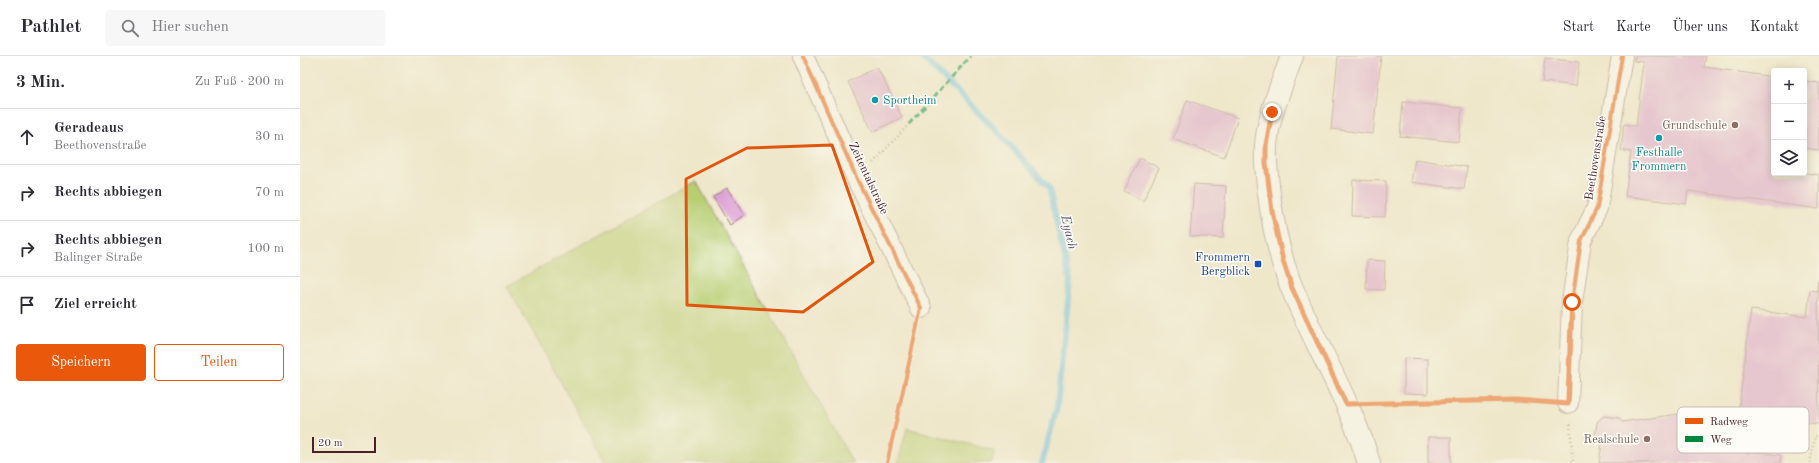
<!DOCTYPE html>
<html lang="de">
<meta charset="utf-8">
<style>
:root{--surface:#fff;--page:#f7f7f7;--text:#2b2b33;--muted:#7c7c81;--line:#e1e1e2;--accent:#ea580c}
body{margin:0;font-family:"Old Standard TT",serif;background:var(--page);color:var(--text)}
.controls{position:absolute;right:12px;top:12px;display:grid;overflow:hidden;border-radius:4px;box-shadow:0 2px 10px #0003}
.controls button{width:36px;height:36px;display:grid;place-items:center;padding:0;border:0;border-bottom:1px solid var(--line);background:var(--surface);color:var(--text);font:20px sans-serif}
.scale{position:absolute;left:12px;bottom:10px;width:64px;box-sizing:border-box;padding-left:4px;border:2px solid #4a1f2b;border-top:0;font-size:11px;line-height:14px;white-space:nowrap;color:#4a1f2b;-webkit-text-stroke:3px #fdfcf7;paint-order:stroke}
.stop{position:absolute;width:12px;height:12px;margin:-9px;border:3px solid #ea580c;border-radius:50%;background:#fff}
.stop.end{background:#ea580c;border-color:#fff;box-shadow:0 1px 4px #0008}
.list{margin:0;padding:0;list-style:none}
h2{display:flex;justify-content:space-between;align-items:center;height:52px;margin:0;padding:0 16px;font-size:17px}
h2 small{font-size:13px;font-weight:400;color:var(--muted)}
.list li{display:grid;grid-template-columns:26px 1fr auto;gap:12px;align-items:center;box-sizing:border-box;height:56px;padding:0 16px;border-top:1px solid var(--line)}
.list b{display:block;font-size:15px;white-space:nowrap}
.list p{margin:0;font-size:13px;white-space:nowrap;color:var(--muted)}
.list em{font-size:13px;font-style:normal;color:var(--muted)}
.actions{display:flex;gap:8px;padding:12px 16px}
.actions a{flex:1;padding:9px 0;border:1px solid var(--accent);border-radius:4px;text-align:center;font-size:14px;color:var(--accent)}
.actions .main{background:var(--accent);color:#fff}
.icon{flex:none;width:22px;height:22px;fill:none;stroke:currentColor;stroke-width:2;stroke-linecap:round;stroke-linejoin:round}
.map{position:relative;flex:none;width:1519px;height:407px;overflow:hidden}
header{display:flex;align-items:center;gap:24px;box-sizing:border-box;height:56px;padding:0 20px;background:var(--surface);border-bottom:1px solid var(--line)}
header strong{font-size:19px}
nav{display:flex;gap:22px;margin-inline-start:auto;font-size:14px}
.search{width:280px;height:36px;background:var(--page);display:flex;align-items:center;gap:10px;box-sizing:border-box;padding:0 14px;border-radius:4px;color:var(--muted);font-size:15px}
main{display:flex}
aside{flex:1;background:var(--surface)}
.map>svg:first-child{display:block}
.green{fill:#b8ce72;stroke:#81764e}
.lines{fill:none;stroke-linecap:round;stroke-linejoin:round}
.stream{stroke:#6ac0e7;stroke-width:6}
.building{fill:#dda0d4}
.minor-casing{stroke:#9c837b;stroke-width:22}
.secondary-casing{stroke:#9c837b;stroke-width:24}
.path{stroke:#9c837b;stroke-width:2.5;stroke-dasharray:1 3;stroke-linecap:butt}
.minor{stroke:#fff;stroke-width:20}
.secondary{stroke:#fff;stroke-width:22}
.quiet{stroke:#00873e;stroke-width:3;stroke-dasharray:6 3;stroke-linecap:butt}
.cycleway-casing{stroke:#fdfcf7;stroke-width:6}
.cycleway{stroke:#e8590c;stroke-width:4}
.route{stroke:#ea580c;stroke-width:5}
.marked{fill:none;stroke:#e0560e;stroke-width:3;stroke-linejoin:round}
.culture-dot{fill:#0f9aa8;stroke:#fdfcf7;stroke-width:1.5}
.education-dot{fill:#8d6e63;stroke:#fdfcf7;stroke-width:1.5}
.transit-dot{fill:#1a4fb4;stroke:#fdfcf7;stroke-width:1.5}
.labels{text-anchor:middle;stroke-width:3;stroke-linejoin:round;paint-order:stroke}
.culture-label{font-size:12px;fill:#0d838f;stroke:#fdfcf7;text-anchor:start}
.education-label{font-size:12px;fill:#785e54;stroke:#fdfcf7;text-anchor:end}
.street-label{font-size:12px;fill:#4a1f2b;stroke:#fdfcf7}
.transit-label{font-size:12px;fill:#164399;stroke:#fdfcf7;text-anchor:end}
.water-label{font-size:13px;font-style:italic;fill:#55576d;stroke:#fdfcf7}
.key{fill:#fdfcf7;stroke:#c7baba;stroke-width:1}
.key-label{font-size:11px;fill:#4a1f2b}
</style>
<header>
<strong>Pathlet</strong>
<div class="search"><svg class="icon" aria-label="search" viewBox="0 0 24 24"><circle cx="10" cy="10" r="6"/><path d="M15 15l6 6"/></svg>Hier suchen</div>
<nav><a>Start</a><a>Karte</a><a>Über uns</a><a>Kontakt</a></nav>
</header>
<main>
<aside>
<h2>3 Min.<small>Zu Fuß · 200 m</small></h2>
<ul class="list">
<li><svg class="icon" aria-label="ahead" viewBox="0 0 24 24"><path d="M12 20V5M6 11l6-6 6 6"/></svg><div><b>Geradeaus</b><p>Beethovenstraße</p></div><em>30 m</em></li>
<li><svg class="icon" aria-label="right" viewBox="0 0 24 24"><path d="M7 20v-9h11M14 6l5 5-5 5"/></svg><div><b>Rechts abbiegen</b></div><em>70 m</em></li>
<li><svg class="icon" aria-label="right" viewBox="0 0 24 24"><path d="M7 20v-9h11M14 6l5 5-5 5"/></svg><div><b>Rechts abbiegen</b><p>Balinger Straße</p></div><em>100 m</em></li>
<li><svg class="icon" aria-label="arrive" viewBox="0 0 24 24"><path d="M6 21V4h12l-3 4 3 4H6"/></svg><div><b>Ziel erreicht</b></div></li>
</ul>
<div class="actions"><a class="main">Speichern</a><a>Teilen</a></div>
</aside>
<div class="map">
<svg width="1519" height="407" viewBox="0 0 1519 407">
<rect width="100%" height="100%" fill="#fdfcf7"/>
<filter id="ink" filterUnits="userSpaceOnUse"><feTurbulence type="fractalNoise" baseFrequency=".025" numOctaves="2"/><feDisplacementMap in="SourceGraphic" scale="8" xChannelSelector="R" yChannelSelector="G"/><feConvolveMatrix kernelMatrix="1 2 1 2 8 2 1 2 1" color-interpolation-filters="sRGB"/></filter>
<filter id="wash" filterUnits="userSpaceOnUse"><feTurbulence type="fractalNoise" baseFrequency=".012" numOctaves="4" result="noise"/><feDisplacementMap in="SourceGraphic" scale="16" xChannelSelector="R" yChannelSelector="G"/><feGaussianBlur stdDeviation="0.9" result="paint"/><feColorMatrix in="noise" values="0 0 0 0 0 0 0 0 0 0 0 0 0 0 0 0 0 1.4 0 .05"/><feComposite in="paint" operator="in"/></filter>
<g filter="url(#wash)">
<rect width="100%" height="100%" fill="#efe7cb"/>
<path class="green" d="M396 125 553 407H306L207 230Z
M607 372 695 395 691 407H598Z"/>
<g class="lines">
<path class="stream" d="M621 0 694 72 749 132 770 225 757 351 742 407"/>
</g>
<g id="blocks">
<path class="building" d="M1038 0H1081L1073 78 1031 73Z
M1335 0H1406L1404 11 1474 21V117H1504L1519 119V153L1388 135 1386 148 1325 140 1331 96 1321 94 1324 68 1336 70 1344 6 1334 5Z
M1245 2 1279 6 1276 30 1242 26Z
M577 11 602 61 573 76 548 26Z
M1504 25 1519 27V94L1504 92Z
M887 44 938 62 924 101 873 83Z
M1103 46 1162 52 1159 86 1100 80Z
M840 102 859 112 843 145 824 135Z
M1115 103 1167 111 1164 133 1111 126Z
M1053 124 1086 125 1085 161 1052 160Z
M894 128 926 130 923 182 890 180Z
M427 132 444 159 430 169 413 141Z
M1067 204 1085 205 1084 234 1066 233Z
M1518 224 1519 368 1465 361 1464 373 1443 371 1445 359 1438 358 1451 254 1507 261 1510 234 1517 235Z
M1104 302 1128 303V338L1104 337Z
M1386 357 1400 363 1397 385 1441 391 1440 396 1449 397 1450 395 1481 399 1480 407H1299L1302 388 1295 381 1297 366 1304 360 1319 362 1322 366Z
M1128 381H1151V407H1128Z"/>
</g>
</g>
<g filter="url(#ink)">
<use href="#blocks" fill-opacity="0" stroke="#9c837b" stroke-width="1"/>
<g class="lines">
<g class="minor-casing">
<path id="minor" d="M503 0 557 123 621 252
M1268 347 1272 246 1281 185 1297 152 1322 0"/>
</g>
<g class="secondary-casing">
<path id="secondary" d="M992 0C982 29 968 59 966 90 965 106 967 122 969 138 973 169 980 203 992 232 1016 291 1051 346 1069 407"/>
</g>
<path class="path" d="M573 107 609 68
M1069 348 1216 344 1248 346
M1270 368 1273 407
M1510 407 1515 380 1519 381"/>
<use href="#minor" class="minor"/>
<use href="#secondary" class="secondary"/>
<path class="quiet" d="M609 68 671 0"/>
<g class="cycleway-casing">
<path id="cycleway" d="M503 0 557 123 621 252 587 407
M1268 347 1272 246 1281 185 1297 152 1322 0"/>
</g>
<use href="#cycleway" class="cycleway"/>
</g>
</g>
<g class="lines" filter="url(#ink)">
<path class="route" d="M972 56 966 89V107L972 155 983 205 992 232 1046 348 1216 344 1268 348 1272 246"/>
</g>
<path d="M0 0H1519V407H0ZM532 89 573 206 503 256 387 249 386 123 447 92Z" fill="#efe7cb" fill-opacity=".55" fill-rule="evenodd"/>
<path class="marked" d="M532 89 573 206 503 256 387 249 386 123 447 92Z"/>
<g class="culture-dot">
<circle cx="575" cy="44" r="4"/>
<circle cx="1359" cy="82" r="4"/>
</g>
<g class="education-dot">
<circle cx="1435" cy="69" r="4"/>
<circle cx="1347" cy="383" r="4"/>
</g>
<rect class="transit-dot" x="954" y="204" width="8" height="8" rx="2"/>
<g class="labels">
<g class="culture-label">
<text x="583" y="48">Sportheim</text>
<text x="1359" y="100" text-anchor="middle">Festhalle<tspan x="1359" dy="14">Frommern</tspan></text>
</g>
<g class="education-label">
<text x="1427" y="73">Grundschule</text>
<text x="1339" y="387">Realschule</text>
</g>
<g class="street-label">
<text transform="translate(1295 102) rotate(-81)" y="4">Beethovenstraße</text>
<text transform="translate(569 122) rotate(65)" y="4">Zeitentalstraße</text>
</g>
<g class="transit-label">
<text x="950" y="205">Frommern<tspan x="950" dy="14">Bergblick</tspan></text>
</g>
<g class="water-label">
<text transform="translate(770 176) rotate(77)" y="5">Eyach</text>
</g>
</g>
<rect x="1377" y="351" width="132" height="46" rx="6" class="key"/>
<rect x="1385" y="362" width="18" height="6" fill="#e8590c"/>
<rect x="1385" y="380" width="18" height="6" fill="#00873e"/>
<g class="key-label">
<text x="1410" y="369">Radweg</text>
<text x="1410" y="387">Weg</text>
</g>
</svg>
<div class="controls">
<button>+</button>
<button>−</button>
<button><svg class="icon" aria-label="layers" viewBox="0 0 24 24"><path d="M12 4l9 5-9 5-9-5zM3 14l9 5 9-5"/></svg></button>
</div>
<div class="scale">20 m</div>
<div class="stop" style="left:1272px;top:246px"></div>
<div class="stop end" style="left:972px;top:56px"></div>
</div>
</main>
